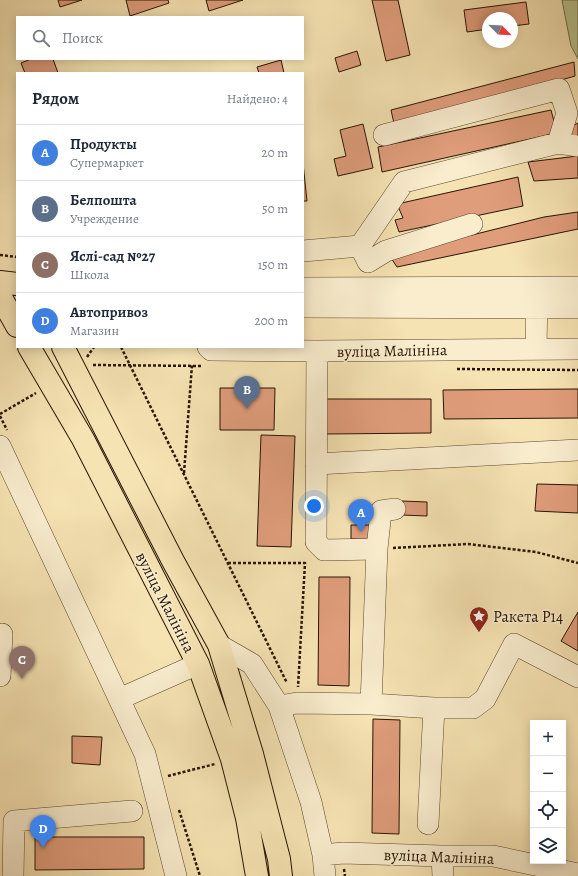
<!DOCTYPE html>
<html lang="ru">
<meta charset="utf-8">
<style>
:root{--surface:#fff;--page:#f6f6f7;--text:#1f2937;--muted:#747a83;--line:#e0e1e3;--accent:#b45309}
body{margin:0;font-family:Alegreya,serif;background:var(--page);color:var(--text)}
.controls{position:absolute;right:12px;bottom:12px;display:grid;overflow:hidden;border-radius:0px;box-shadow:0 2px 10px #0003}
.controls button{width:36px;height:36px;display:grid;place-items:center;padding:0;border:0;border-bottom:1px solid var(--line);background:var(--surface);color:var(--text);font:20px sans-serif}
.compass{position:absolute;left:482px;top:12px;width:36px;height:36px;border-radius:50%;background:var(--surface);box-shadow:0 2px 10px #0003;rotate:114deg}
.you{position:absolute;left:314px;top:506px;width:14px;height:14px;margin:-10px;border:3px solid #fff;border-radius:50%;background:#1a73e8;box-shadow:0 0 0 6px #1a73e833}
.badge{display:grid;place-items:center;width:26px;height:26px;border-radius:50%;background:var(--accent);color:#fff;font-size:13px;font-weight:700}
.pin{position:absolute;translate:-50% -33px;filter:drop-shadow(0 1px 2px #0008)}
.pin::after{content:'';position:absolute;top:21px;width:14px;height:12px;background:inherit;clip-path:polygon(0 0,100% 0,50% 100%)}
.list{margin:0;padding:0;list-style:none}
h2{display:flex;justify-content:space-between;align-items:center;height:52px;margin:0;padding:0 16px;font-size:17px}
h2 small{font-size:13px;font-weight:400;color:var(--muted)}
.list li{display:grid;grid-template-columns:26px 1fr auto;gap:12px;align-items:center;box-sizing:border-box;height:56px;padding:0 16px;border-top:1px solid var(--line)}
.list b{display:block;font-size:15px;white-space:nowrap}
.list p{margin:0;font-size:13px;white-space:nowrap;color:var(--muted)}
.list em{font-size:13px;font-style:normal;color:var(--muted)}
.icon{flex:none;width:22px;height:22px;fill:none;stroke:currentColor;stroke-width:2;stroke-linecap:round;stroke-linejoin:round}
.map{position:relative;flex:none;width:578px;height:876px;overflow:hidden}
.search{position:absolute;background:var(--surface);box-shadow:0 2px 10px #0003;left:16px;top:16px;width:288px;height:44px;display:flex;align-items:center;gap:10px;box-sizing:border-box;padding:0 14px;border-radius:0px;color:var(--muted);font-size:15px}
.panel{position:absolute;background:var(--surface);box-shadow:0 2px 10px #0003;left:16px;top:72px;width:288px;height:276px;border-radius:0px}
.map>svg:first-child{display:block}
.green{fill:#b8c490;stroke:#6f6c49}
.building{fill:#e09d7c;stroke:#261502}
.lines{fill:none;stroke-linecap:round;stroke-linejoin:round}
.minor-casing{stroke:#5a482e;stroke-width:22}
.major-casing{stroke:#261502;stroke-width:24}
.path{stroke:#261502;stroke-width:2.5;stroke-dasharray:3 2;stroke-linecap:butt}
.minor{stroke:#f9edce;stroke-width:21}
.major{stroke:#f6e3b3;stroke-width:22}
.labels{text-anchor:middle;stroke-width:3;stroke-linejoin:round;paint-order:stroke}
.street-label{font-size:16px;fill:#261502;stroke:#f9edce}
.poi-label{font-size:16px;fill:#261502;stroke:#f9edce;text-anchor:start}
</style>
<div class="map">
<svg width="578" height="876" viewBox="0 0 578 876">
<rect width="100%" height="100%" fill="#f6e3b3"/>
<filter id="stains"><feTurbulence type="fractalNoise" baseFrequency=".005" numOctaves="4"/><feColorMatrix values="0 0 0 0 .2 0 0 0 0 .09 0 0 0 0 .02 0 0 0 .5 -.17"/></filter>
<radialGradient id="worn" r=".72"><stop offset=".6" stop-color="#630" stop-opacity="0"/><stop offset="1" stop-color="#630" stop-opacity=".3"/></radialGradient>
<path class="green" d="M562 0H578V59L571 46Z"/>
<path class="building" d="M58 0H82L60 7Z
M126 0H168L169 3 130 16Z
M206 0H243L209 11Z
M372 0H398L410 55 386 61Z
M526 2 529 24 512 26V18H488V29L467 32 464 10Z
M357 51 361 65 339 72 335 58Z
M31 59H53L58 73H25L21 63Z
M281 60 284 73H259L257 67Z
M574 62 575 76 395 128 391 110Z
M551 110 557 133 382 172 378 147Z
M578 123V136L574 137 566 129Z
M363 124 373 168 338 176 334 159 346 156 340 130Z
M578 156V178L534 181 528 162Z
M303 163 307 201H303Z
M518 177 523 206 399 232 395 220 403 218 397 204Z
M578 212V229L397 267 391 258 460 238 544 217Z
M220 388H275L274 430H220Z
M578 389V418L444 419 443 390Z
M326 399H431V433L326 434Z
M261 435 295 436 291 547 257 546Z
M537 484 578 485V513L535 511Z
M402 501 427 502V516L402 515Z
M351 525H371L372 539H351Z
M319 577H350L349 686 318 685Z
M578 612V651L561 641Z
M373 719 400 720 399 834 372 833Z
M72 736 102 737 100 765 72 763Z
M35 837H144V869L35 870Z"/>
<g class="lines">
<g class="minor-casing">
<path id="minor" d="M384 135 559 89 567 113 558 143
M360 246 368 262 386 251 472 224
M303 251 360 246 404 182 558 143 578 146
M303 288 578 287
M303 307 578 308
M208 347 211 350 317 351 578 349
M536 349 537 294
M317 351 316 542 324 550 377 549 371 704
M0 446 145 754 176 876
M316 464 578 450
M377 549 381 511 395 509
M219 645 252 664 279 706 311 802 323 855 343 853 442 856H493L578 874
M0 676 2 634
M119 699 198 664
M279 706 297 703 371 704 434 708 428 824
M434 708H473L485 699 514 644 578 677
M323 855 325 876
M442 856 443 876
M13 876 14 821 132 811"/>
</g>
<g class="major-casing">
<path id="major" d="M0 282 17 284
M0 296 17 326
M29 347 83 439 198 664 232 759 247 818 257 876
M63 347 173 561 219 645 252 754 279 859 281 876"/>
</g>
<path class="path" d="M0 255 17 257
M121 347 287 683
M87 357 94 347
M93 365 202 366
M457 369 578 370
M0 414 36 393
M0 416 7 430
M184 473 192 365
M393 548 468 544 536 552 578 563
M228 563H305L298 687
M168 776 215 764
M179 810 200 876
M344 869 345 876"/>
<use href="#minor" class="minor"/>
<use href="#major" class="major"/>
</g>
<defs>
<g id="sight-pin" transform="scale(1)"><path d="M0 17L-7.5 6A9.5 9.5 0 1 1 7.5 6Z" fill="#8f2418" stroke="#f9edce"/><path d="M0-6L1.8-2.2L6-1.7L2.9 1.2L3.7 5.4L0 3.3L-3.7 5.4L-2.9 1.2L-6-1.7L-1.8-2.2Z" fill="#fff"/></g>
</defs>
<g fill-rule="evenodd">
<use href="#sight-pin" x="479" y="616"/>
</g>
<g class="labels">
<g class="street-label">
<text transform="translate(392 350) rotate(-1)" y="6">вуліца Малініна</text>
<text transform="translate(166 602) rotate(63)" y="6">вуліца Малініна</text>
<text transform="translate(439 856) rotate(2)" y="6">вуліца Малініна</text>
</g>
<g class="poi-label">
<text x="493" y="622">Ракета Р14</text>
</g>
</g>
<rect width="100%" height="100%" filter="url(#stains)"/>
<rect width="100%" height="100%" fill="url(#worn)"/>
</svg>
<div class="controls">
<button>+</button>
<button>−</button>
<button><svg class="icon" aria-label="locate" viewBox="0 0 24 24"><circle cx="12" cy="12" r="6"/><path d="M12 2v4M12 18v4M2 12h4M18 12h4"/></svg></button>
<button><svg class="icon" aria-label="layers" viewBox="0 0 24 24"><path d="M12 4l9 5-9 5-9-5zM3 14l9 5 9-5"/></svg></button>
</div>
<svg class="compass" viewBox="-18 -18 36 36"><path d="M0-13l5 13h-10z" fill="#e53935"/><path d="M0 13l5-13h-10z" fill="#747a83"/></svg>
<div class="you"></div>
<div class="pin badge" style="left:361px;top:532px;background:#3f7fe0">A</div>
<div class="pin badge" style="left:247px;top:409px;background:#5c6f8a">B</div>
<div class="pin badge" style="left:22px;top:679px;background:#8d6e63">C</div>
<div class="pin badge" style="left:43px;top:848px;background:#3f7fe0">D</div>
<div class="search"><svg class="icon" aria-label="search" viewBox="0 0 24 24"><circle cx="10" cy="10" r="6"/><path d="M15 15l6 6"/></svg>Поиск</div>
<section class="panel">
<h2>Рядом<small>Найдено: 4</small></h2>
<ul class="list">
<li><span class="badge" style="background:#3f7fe0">A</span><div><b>Продукты</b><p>Супермаркет</p></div><em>20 m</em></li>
<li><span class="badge" style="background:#5c6f8a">B</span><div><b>Белпошта</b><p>Учреждение</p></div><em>50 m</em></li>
<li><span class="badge" style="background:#8d6e63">C</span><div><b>Яслі-сад №27</b><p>Школа</p></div><em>150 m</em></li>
<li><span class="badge" style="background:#3f7fe0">D</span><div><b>Автопривоз</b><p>Магазин</p></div><em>200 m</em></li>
</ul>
</section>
</div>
